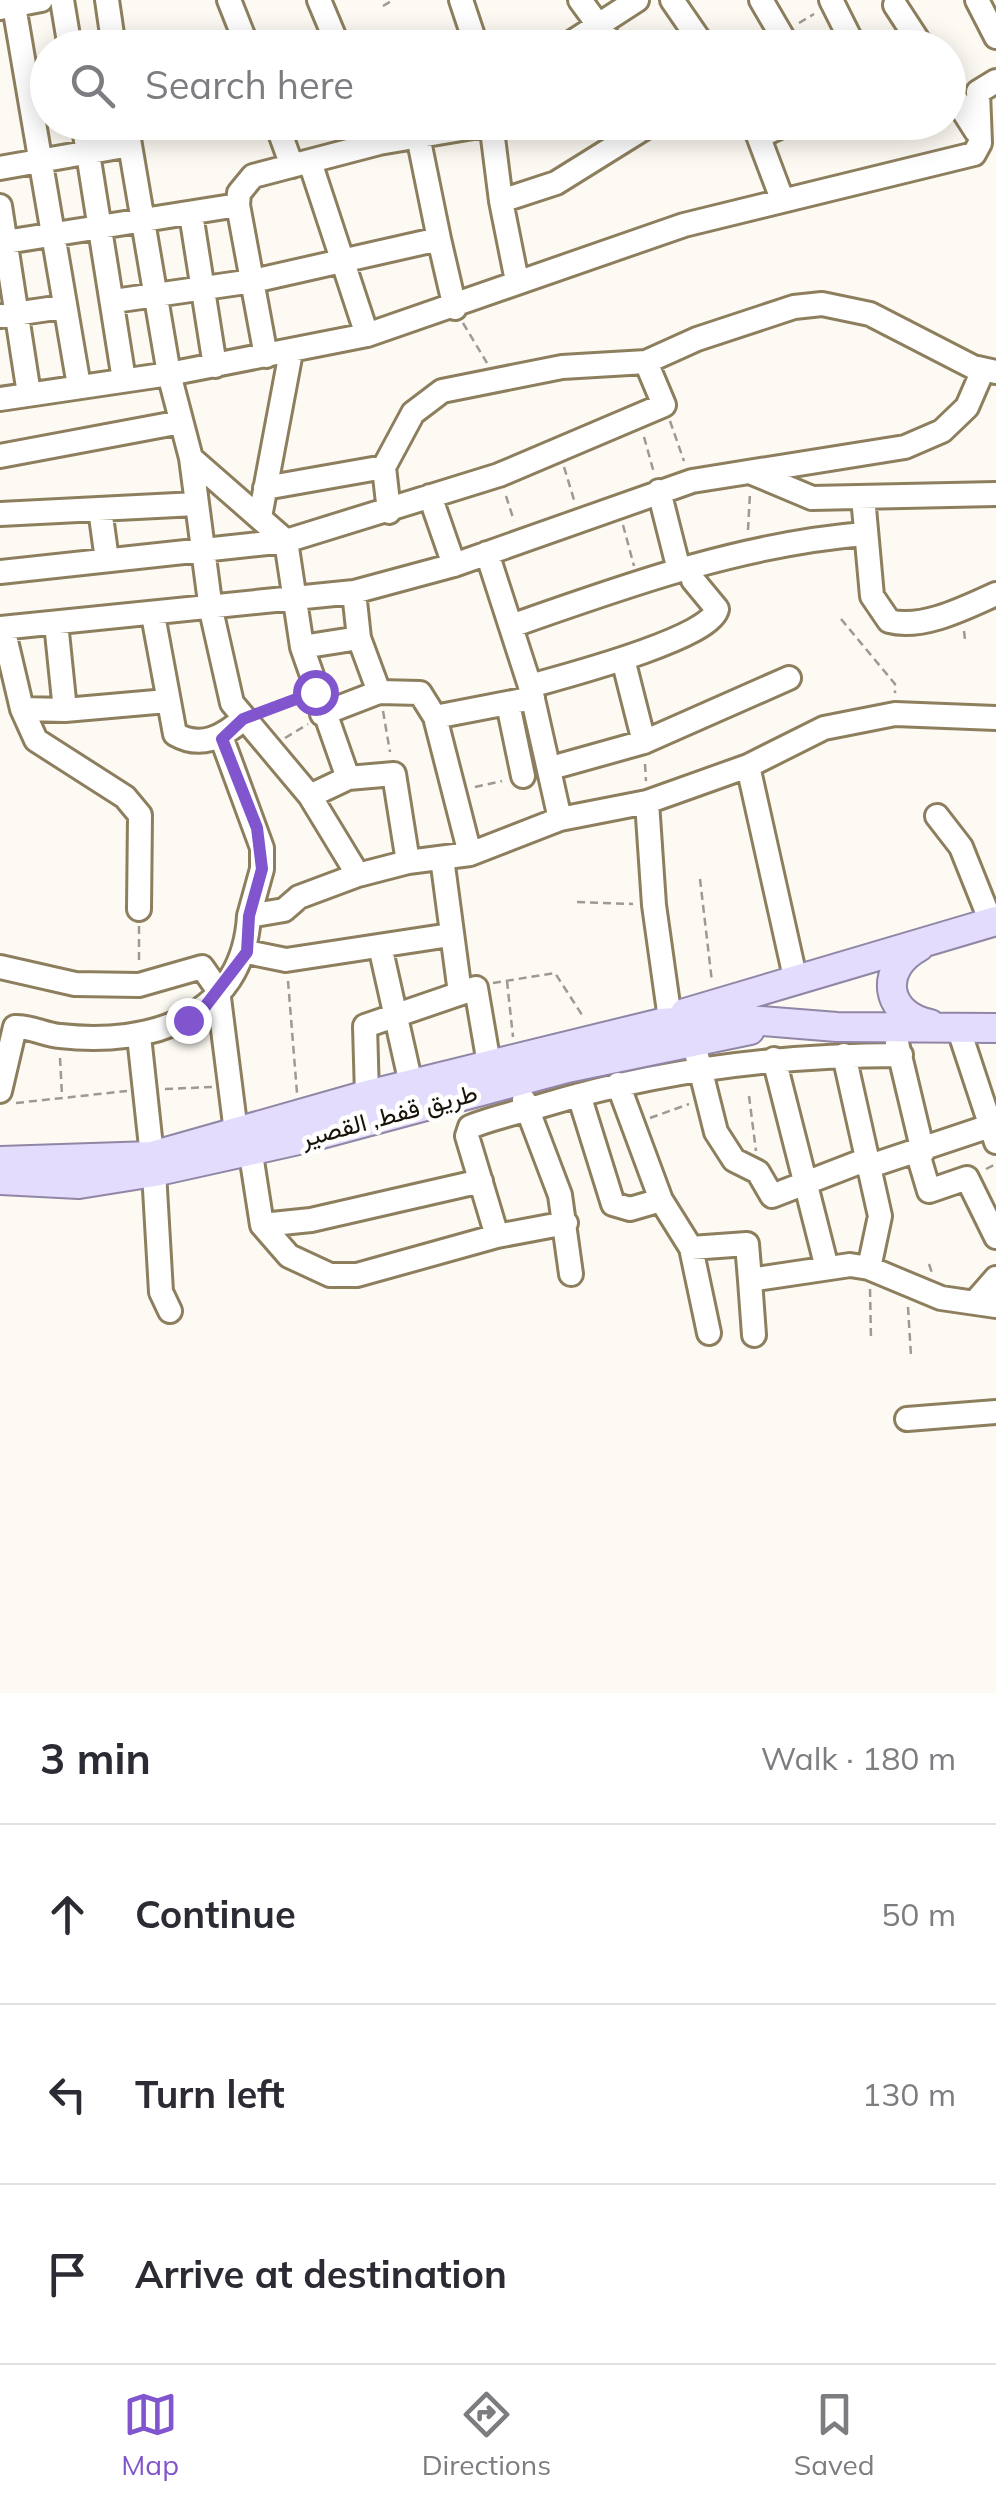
<!DOCTYPE html>
<meta charset="utf-8">
<style>
:root{--surface:#fff;--page:#f7f7f7;--text:#2b2b33;--muted:#7c7c81;--line:#e1e1e2;--accent:#8155ce}
body{margin:0;font-family:Mulish,Vazirmatn,sans-serif;background:var(--page);color:var(--text)}
.stop{position:absolute;width:30px;height:30px;margin:-22px;border:8px solid #8155ce;border-radius:50%;background:#fff}
.stop.end{background:#8155ce;border-color:#fff;box-shadow:0 2px 10px #0008}
.list{margin:0;padding:0;list-style:none}
h2{display:flex;justify-content:space-between;align-items:center;height:130px;margin:0;padding:0 40px;font-size:42px}
h2 small{font-size:32px;font-weight:400;color:var(--muted)}
.list li{display:grid;grid-template-columns:65px 1fr auto;gap:30px;align-items:center;box-sizing:border-box;height:180px;padding:0 40px;border-top:2px solid var(--line)}
.list b{display:block;font-size:38px;white-space:nowrap}
.list em{font-size:32px;font-style:normal;color:var(--muted)}
.icon{flex:none;width:55px;height:55px;fill:none;stroke:currentColor;stroke-width:2;stroke-linecap:round;stroke-linejoin:round}
.map{position:relative;flex:none;width:996px;height:1693px;overflow:hidden}
.search{position:absolute;background:var(--surface);box-shadow:0 5px 25px #0003;left:30px;right:30px;top:30px;height:110px;display:flex;align-items:center;gap:25px;box-sizing:border-box;padding:0 35px;border-radius:55px;color:var(--muted);font-size:38px}
.sheet{height:670px;background:var(--surface)}
nav{display:flex;justify-content:space-around;align-items:center;box-sizing:border-box;height:140px;border-top:2px solid var(--line);background:var(--surface);font-size:28px;color:var(--muted)}
nav a{display:grid;justify-items:center;gap:5px}
nav .on{color:var(--accent)}
.map>svg:first-child{display:block}
.lines{fill:none;stroke-linecap:round;stroke-linejoin:round}
.minor-casing{stroke:#8d7f5e;stroke-width:28}
.major-casing{stroke:#9186a5;stroke-width:32}
.path{stroke:#9e9a91;stroke-width:2.5;stroke-dasharray:8 5;stroke-linecap:butt}
.minor{stroke:#fff;stroke-width:22}
.major{stroke:#e4dcfc;stroke-width:28}
.route{stroke:#8155ce;stroke-width:12}
.labels{text-anchor:middle;stroke-width:9;stroke-linejoin:round;paint-order:stroke}
.street-label{font-size:25px;fill:#181206;stroke:#fff}
</style>
<div class="map">
<svg width="996" height="1693" viewBox="0 0 996 1693">
<rect width="100%" height="100%" fill="#fdfaf3"/>
<g class="lines">
<g class="minor-casing">
<path id="minor" d="M13 0 79 386
M62 0 70 48
M107 0 114 48
M229 0 248 48
M319 0 339 48
M461 0 477 48
M580 0 615 48
M672 0 705 48
M761 0 789 48
M831 0 855 48
M977 0 996 37
M895 5 923 48
M0 8 41 0
M563 48 637 0
M948 87 976 131
M83 122 124 380
M276 122 292 166
M491 122 501 201
M753 122 782 199
M418 136 439 239
M760 136 790 122
M310 162 367 335
M0 168 130 145 126 122
M238 205 239 193 253 176 379 143 491 124
M0 206 29 394
M191 214 215 366
M0 243 238 205 266 356
M517 281 501 201 556 183 654 122
M114 301 253 281 439 239 455 308
M1 316 62 307
M0 399 169 374 130 145
M0 456 181 422
M191 458 286 541 302 647 348 778
M750 472 812 498 996 494
M265 488 384 467
M659 491 679 570
M430 496 454 565
M863 497 872 596 889 621C922 630 965 608 996 594
M100 509 107 560
M389 512 384 467 413 413 442 391 562 367 646 362 697 339 794 307 822 304 870 314 973 367 996 372
M0 514 196 504
M260 517 291 352
M487 553 530 686 560 819
M0 572 286 541 499 475 664 405 646 362
M354 592 359 638 379 692
M153 615 175 734C201 749 223 737 243 719
M56 623 65 710
M514 625C628 585 742 544 864 534
M0 628 354 592 454 565 692 481 905 447 942 431 967 407 983 370
M3 628 22 709 36 740 125 797 140 815 139 909
M302 647 359 638
M623 659 644 742
M530 686C562 677 712 638 717 609L693 580 690 567
M508 704 523 776
M22 709 65 710 167 701
M322 714 379 692 420 693 435 717 470 854
M435 717 533 698
M222 739 262 848V869L249 916
M748 766 795 977
M551 768 644 742 789 678
M310 796 348 778 394 774 408 862
M647 802 654 905 670 1019
M937 816 961 847 991 922
M442 858 460 993
M358 875 310 796 232 703 211 610 191 458 169 374 367 335 684 225 974 154 980 143 978 92 996 81
M380 946 411 1084
M247 952 286 960 450 935
M0 967 75 984 139 985 202 967 218 990 236 1132
M958 1027 996 1142
M139 1036 152 1156
M897 1043 923 1152
M844 1055 880 1216 869 1268
M697 1056 716 1132 734 1160 758 1172 772 1196 865 1160
M774 1059 827 1268
M618 1084 661 1200 691 1248 709 1333
M0 1091 15 1027C30 1026 45 1035 60 1036 150 1046 243 1018 249 916L284 910 299 897 358 875 408 862 470 854 560 819 647 802 748 766 824 728 895 714 996 718
M367 1095 365 1026 476 988 489 1064
M579 1095 613 1204 630 1209 661 1200
M524 1100 560 1195 571 1274
M250 1148 262 1225 289 1256 330 1275H357L497 1236 566 1223
M918 1154 929 1191 967 1178 996 1237
M867 1167 990 1126
M154 1172 161 1292 170 1311
M262 1225 311 1220 481 1181
M497 1236 467 1136 470 1127C494 1117 520 1112 544 1105 660 1070 779 1055 901 1055
M691 1248 747 1244 750 1280 850 1265 869 1268 941 1298 996 1306
M750 1280 754 1335
M975 1302 996 1278
M907 1419 996 1412"/>
</g>
<g class="major-casing">
<path id="major" d="M919 947C878 969 885 1015 930 1024
M685 1013 996 921
M0 1161 152 1156 367 1095 661 1023 724 1018 837 1027 996 1028
M0 1180 79 1184 154 1172 303 1139 567 1068 750 1030"/>
</g>
<path class="path" d="M383 6 393 0
M799 23 814 14
M463 323 487 363
M670 421 684 461
M644 437 654 473
M564 467 575 503
M506 496 514 521
M623 525 634 566
M748 530 750 493
M841 619 895 684V693
M964 631 965 640
M265 711 300 698
M383 711 390 752
M285 738 308 724
M645 764 646 781
M475 787 502 781
M700 879 712 982
M577 902 633 904
M139 926V963
M288 981 297 1093
M507 981 513 1037
M493 983 555 973 584 1018
M60 1058 62 1095
M165 1089 212 1087
M749 1096 756 1151
M16 1103 127 1091
M650 1118 689 1104
M986 1169 996 1164
M929 1264 932 1273
M870 1289 871 1340
M908 1307 911 1356"/>
<use href="#minor" class="minor"/>
<use href="#major" class="major"/>
</g>
<g class="lines">
<path class="route" d="M188 1020 204 1008 247 952 249 916 262 869 257 828 222 739 243 719 315 692"/>
</g>
<g class="labels">
<g class="street-label">
<text transform="translate(389 1115) rotate(-15)" y="9">طريق قفط, القصير</text>
</g>
</g>
</svg>
<div class="stop" style="left:315px;top:692px"></div>
<div class="stop end" style="left:188px;top:1020px"></div>
<div class="search"><svg class="icon" aria-label="search" viewBox="0 0 24 24"><circle cx="10" cy="10" r="6"/><path d="M15 15l6 6"/></svg>Search here</div>
</div>
<section class="sheet">
<h2>3 min<small>Walk · 180 m</small></h2>
<ul class="list">
<li><svg class="icon" aria-label="ahead" viewBox="0 0 24 24"><path d="M12 20V5M6 11l6-6 6 6"/></svg><div><b>Continue</b></div><em>50 m</em></li>
<li><svg class="icon" aria-label="left" viewBox="0 0 24 24"><path d="M17 20v-9H6M10 6l-5 5 5 5"/></svg><div><b>Turn left</b></div><em>130 m</em></li>
<li><svg class="icon" aria-label="arrive" viewBox="0 0 24 24"><path d="M6 21V4h12l-3 4 3 4H6"/></svg><div><b>Arrive at destination</b></div></li>
</ul>
</section>
<nav>
<a class="on"><svg class="icon" aria-label="map" viewBox="0 0 24 24"><path d="M3 6l6-2 6 2 6-2v14l-6 2-6-2-6 2zM9 4v14M15 6v14"/></svg>Map</a>
<a><svg class="icon" aria-label="directions" viewBox="0 0 24 24"><path d="M12 3l9 9-9 9-9-9zM9 14v-3h6M13 9l2 2-2 2"/></svg>Directions</a>
<a><svg class="icon" aria-label="saved" viewBox="0 0 24 24"><path d="M7 4h10v16l-5-4-5 4z"/></svg>Saved</a>
</nav>
